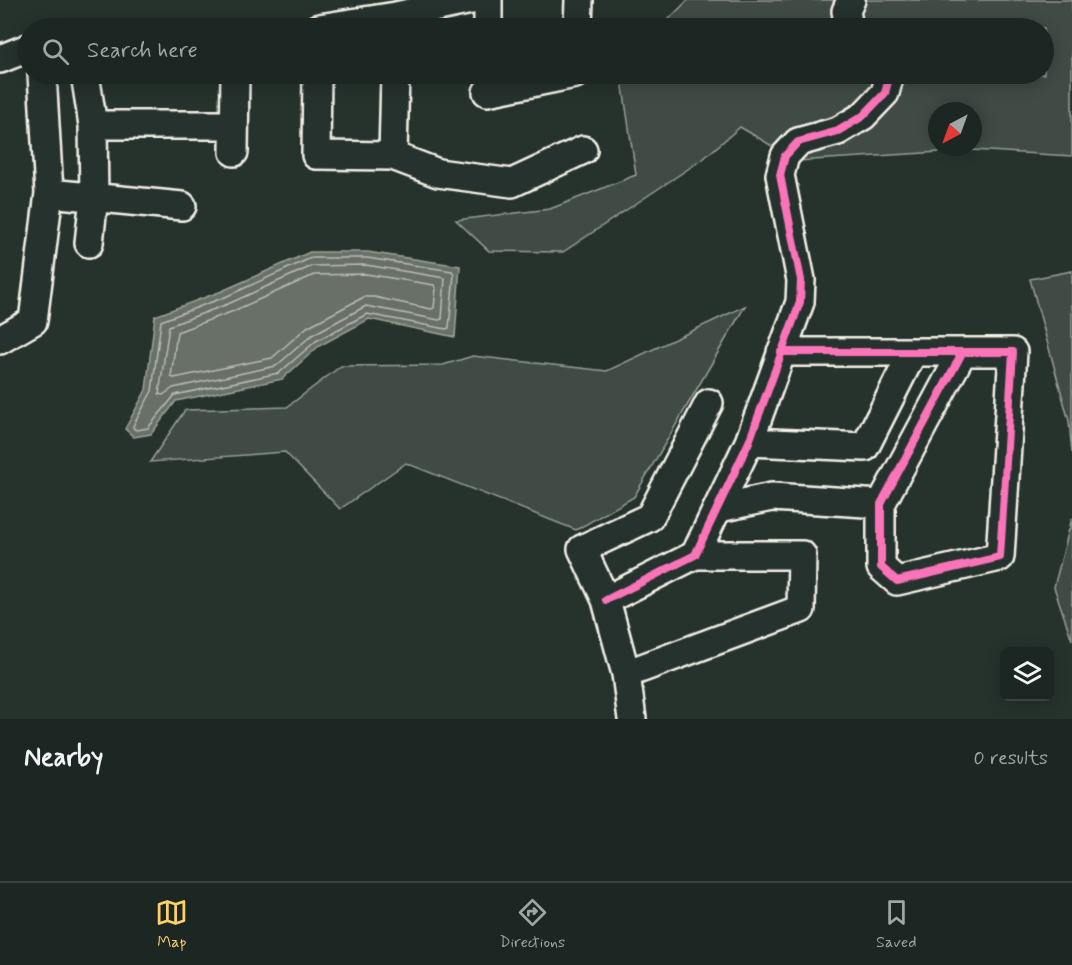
<!DOCTYPE html>
<style>
:root{--surface:#1c2622;--page:#252e2a;--text:#f1f3f6;--muted:#a0a5a5;--line:#3a4340;--accent:#ffd166}
body{margin:0;font-family:Mynerve,sans-serif;background:var(--page);color:var(--text)}
.controls{position:absolute;right:18px;bottom:18px;display:grid;overflow:hidden;border-radius:9px;box-shadow:0 3px 15px #0003}
.controls button{width:54px;height:54px;display:grid;place-items:center;padding:0;border:0;border-bottom:2px solid var(--line);background:var(--surface);color:var(--text);font:30px sans-serif}
.compass{position:absolute;left:928px;top:102px;width:54px;height:54px;border-radius:50%;background:var(--surface);box-shadow:0 3px 15px #0003;rotate:221deg}
.list{margin:0;padding:0;list-style:none}
h2{display:flex;justify-content:space-between;align-items:center;height:78px;margin:0;padding:0 24px;font-size:26px}
h2 small{font-size:20px;font-weight:400;color:var(--muted)}
.icon{flex:none;width:33px;height:33px;fill:none;stroke:currentColor;stroke-width:2;stroke-linecap:round;stroke-linejoin:round}
.map{position:relative;flex:none;width:1072px;height:719px;overflow:hidden}
.search{position:absolute;background:var(--surface);box-shadow:0 3px 15px #0003;left:18px;right:18px;top:18px;height:66px;display:flex;align-items:center;gap:15px;box-sizing:border-box;padding:0 21px;border-radius:33px;color:var(--muted);font-size:22px}
.sheet{height:162px;background:var(--surface)}
nav{display:flex;justify-content:space-around;align-items:center;box-sizing:border-box;height:84px;border-top:2px solid var(--line);background:var(--surface);font-size:16px;color:var(--muted)}
nav a{display:grid;justify-items:center;gap:3px}
nav .on{color:var(--accent)}
.map>svg:first-child{display:block}
.green{fill:#414b45;stroke:#9a9e96;stroke-width:1.5;fill-rule:evenodd}
.water{fill:#676f68;stroke:#9fa39b;stroke-width:1.5}
.lines{fill:none;stroke-linecap:round;stroke-linejoin:round}
.shore{stroke:#bcbdb5;stroke-width:1.5}
.minor-casing{stroke:#f4f1e8;stroke-width:32}
.minor{stroke:#26332d;stroke-width:27}
.cycleway-casing{stroke:#26332d;stroke-width:11}
.cycleway{stroke:#fb73b8;stroke-width:8}
</style>
<div class="map">
<svg width="1072" height="719" viewBox="0 0 1072 719">
<rect width="100%" height="100%" fill="#26332d"/>
<filter id="ink" filterUnits="userSpaceOnUse"><feTurbulence type="fractalNoise" baseFrequency=".0167" numOctaves="2"/><feDisplacementMap in="SourceGraphic" scale="12" xChannelSelector="R" yChannelSelector="G"/><feConvolveMatrix kernelMatrix="1 2 1 2 8 2 1 2 1" color-interpolation-filters="sRGB"/></filter>
<g filter="url(#ink)">
<path class="green" d="M688 0H1072V156L972 150 797 161 740 127 703 159 563 252 489 251 456 220 550 209 636 175 621 74H1044V28H660ZM937 111H973V147H937Z
M1072 271V453L1069 421 1030 279Z
M745 306 634 497 576 530 406 463 340 509 285 452 150 462 185 410 287 407 341 366 443 365 473 356 607 371Z
M1072 518V640L1054 587Z"/>
<path class="water" d="M310 252H367L460 266 455 337 369 319 319 346 282 379 176 401 151 434 134 437 125 429 146 390 155 316 222 291Z"/>
<g class="lines">
<path class="shore" d="M311 258H367L452 271 454 274 449 328 446 329 367 314 316 341 279 373 175 395 148 428 137 430 134 429 133 426 152 391 161 321 225 297Z
M366 265 445 278 442 319 439 320 366 306 312 335 276 366 173 388 163 395 159 394 169 326 228 304 312 266Z
M366 274 434 285 436 288 434 308 431 309 374 297H364L307 327 272 358 174 378 171 377 177 332 231 312 314 275Z"/>
<g class="minor-casing">
<path id="minor" d="M319 28 396 16 471 0
M488 28V0
M578 28 579 0
M849 28 846 11 851 0
M0 59 28 48
M85 74 93 125 94 197 89 243
M317 74 316 155 393 156 438 173 512 183 583 150
M487 92 575 74
M93 125H234
M234 152 235 74
M393 156 395 74
M49 193 182 206
M0 340 33 321 49 193 42 74
M781 352H1013L1000 557 897 581 881 567V504L962 353
M749 442 865 447 913 352
M719 508 772 497 881 504
M606 600 695 555 749 442 800 302 801 280 780 175 785 156 798 142 838 131 863 116 885 93 889 78 888 74
M626 674 801 609 802 555H695
M632 719 626 674 606 600 582 549 650 517 709 403"/>
</g>
<use href="#minor" class="minor"/>
<g class="cycleway-casing">
<path id="cycleway" d="M781 352H1013L1000 557 897 581 881 567V504L962 353
M606 600 695 555 749 442 800 302 801 280 780 175 785 156 798 142 838 131 863 116 885 93 889 78 888 74"/>
</g>
<use href="#cycleway" class="cycleway"/>
</g>
</g>
</svg>
<div class="controls">
<button><svg class="icon" aria-label="layers" viewBox="0 0 24 24"><path d="M12 4l9 5-9 5-9-5zM3 14l9 5 9-5"/></svg></button>
</div>
<svg class="compass" viewBox="-18 -18 36 36"><path d="M0-13l5 13h-10z" fill="#e53935"/><path d="M0 13l5-13h-10z" fill="#a0a5a5"/></svg>
<div class="search"><svg class="icon" aria-label="search" viewBox="0 0 24 24"><circle cx="10" cy="10" r="6"/><path d="M15 15l6 6"/></svg>Search here</div>
</div>
<section class="sheet">
<h2>Nearby<small>0 results</small></h2>
<ul class="list">
</ul>
</section>
<nav>
<a class="on"><svg class="icon" aria-label="map" viewBox="0 0 24 24"><path d="M3 6l6-2 6 2 6-2v14l-6 2-6-2-6 2zM9 4v14M15 6v14"/></svg>Map</a>
<a><svg class="icon" aria-label="directions" viewBox="0 0 24 24"><path d="M12 3l9 9-9 9-9-9zM9 14v-3h6M13 9l2 2-2 2"/></svg>Directions</a>
<a><svg class="icon" aria-label="saved" viewBox="0 0 24 24"><path d="M7 4h10v16l-5-4-5 4z"/></svg>Saved</a>
</nav>
